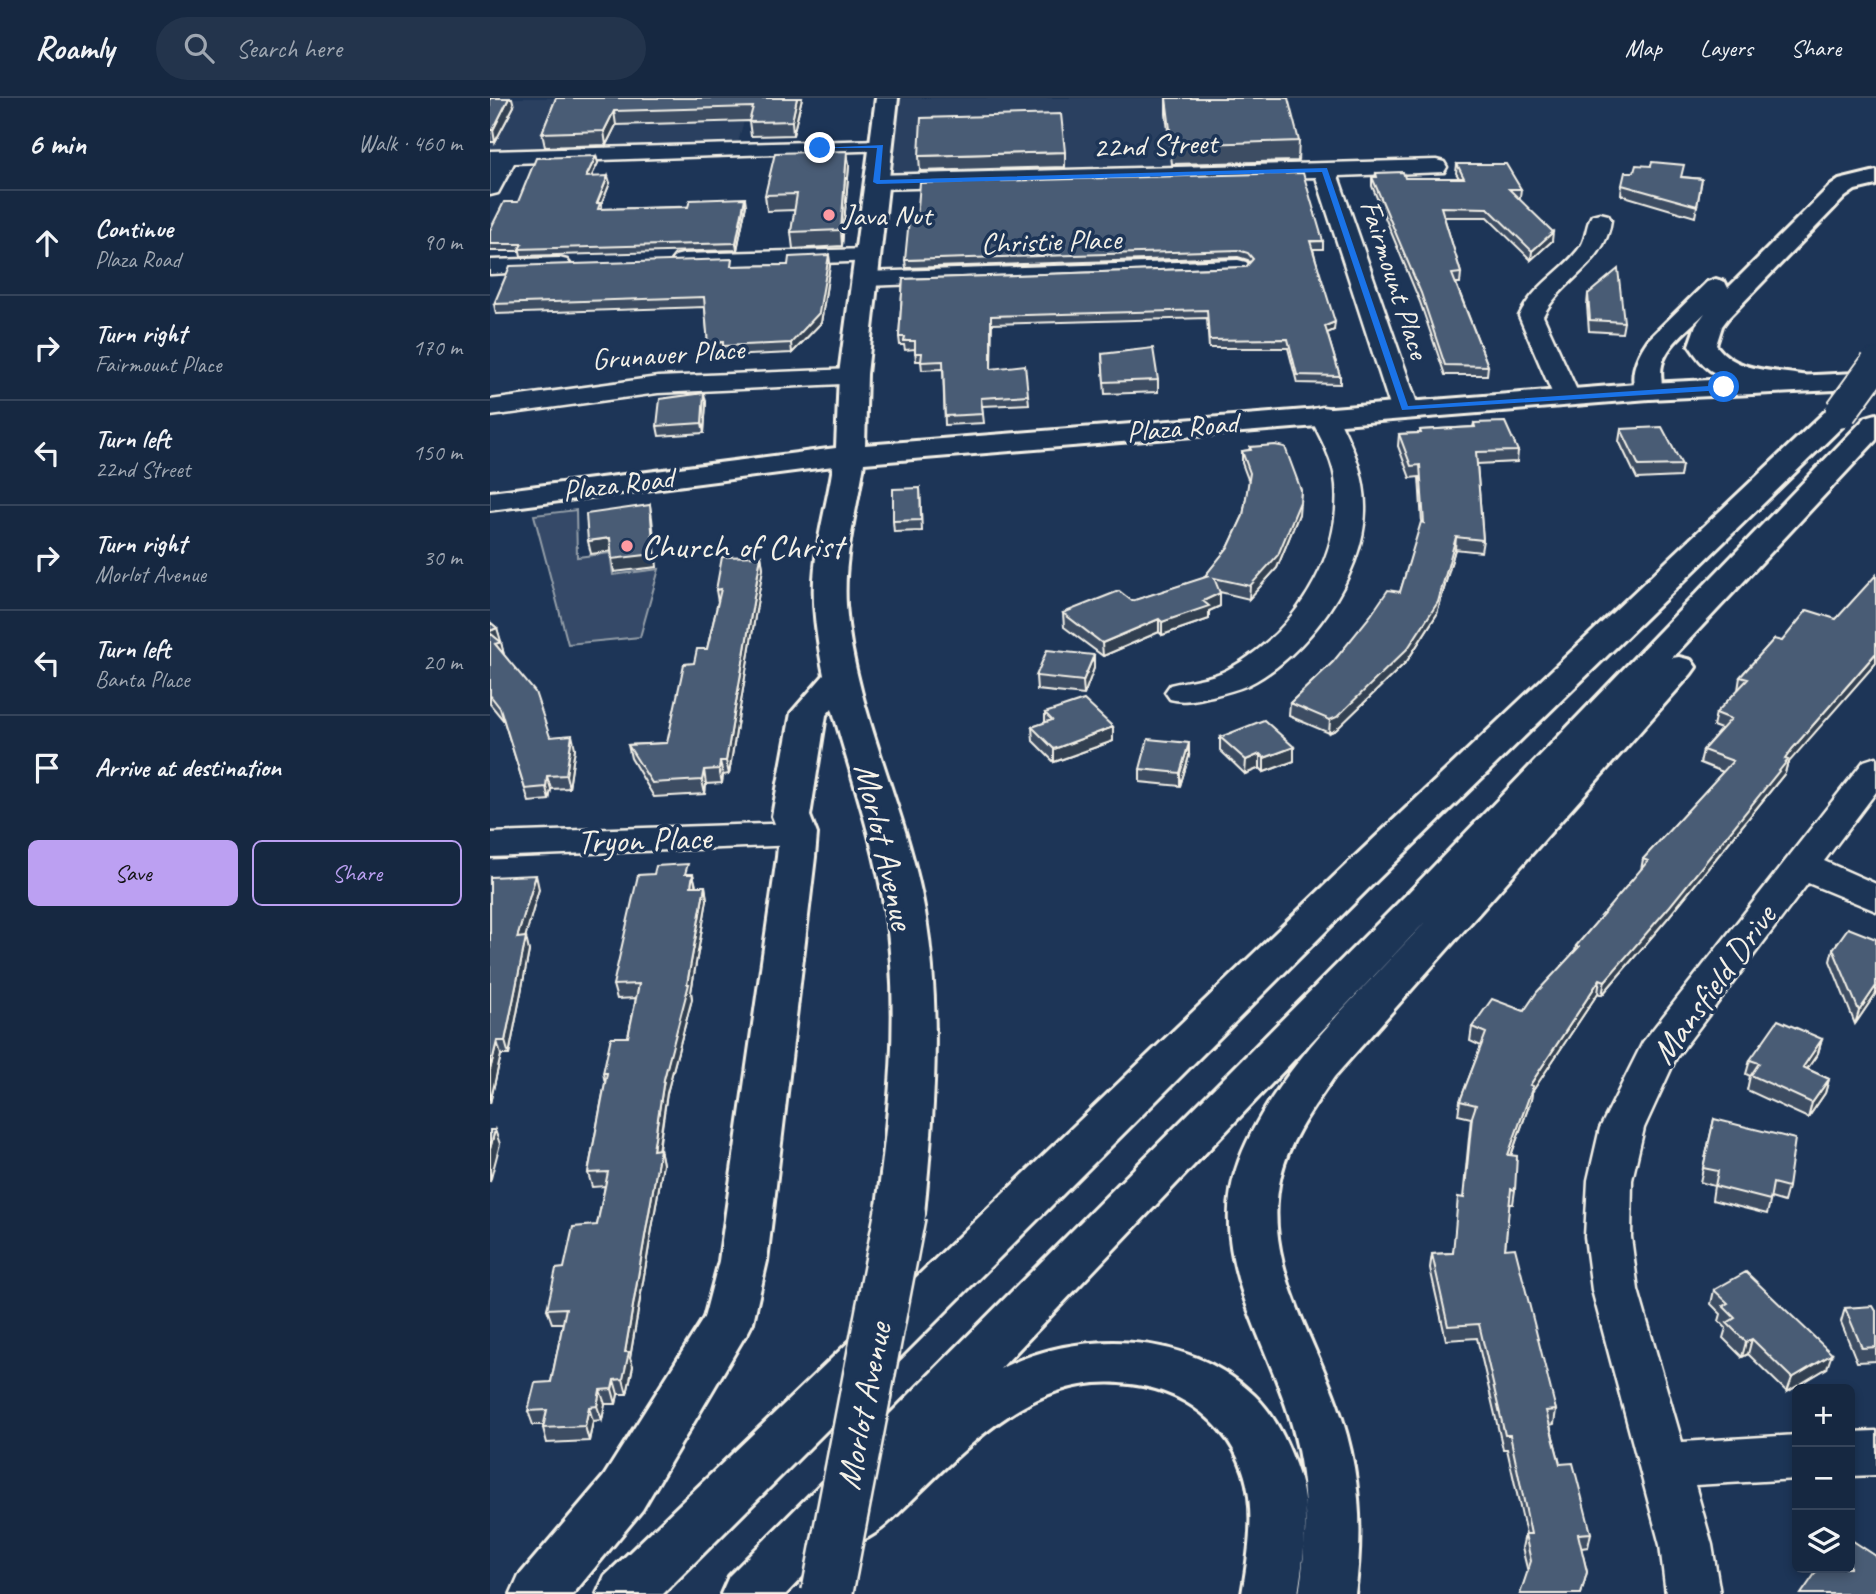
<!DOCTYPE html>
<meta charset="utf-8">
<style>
:root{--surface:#162841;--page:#23344c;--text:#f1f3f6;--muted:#9ea6b1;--line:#35445a;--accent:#bca0f2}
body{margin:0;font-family:Caveat,sans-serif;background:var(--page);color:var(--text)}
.controls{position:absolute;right:21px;bottom:21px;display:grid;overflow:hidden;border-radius:10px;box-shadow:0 4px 10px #0003}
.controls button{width:63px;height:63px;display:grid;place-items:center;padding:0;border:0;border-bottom:2px solid var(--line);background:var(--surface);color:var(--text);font:35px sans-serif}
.stop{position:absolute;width:21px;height:21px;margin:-16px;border:5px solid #1a73e8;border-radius:50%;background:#fff}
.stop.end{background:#1a73e8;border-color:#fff;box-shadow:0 2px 7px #0008}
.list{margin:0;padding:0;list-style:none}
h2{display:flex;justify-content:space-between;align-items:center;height:91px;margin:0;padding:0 28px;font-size:30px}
h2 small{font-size:23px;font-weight:400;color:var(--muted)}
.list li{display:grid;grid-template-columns:46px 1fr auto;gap:21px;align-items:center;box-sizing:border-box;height:105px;padding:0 28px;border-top:2px solid var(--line)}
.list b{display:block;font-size:26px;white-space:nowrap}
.list p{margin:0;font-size:23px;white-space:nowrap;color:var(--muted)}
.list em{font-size:23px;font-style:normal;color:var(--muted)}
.actions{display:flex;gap:14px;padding:21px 28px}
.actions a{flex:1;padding:16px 0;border:2px solid var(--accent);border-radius:10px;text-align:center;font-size:24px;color:var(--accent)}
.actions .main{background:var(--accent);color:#111}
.icon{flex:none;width:38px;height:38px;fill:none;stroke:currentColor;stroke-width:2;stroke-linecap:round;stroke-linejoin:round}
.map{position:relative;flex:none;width:1386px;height:1496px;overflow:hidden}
header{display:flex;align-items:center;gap:42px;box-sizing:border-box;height:98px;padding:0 35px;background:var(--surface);border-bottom:2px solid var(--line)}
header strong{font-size:33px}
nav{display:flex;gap:38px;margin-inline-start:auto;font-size:24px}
.search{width:490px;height:63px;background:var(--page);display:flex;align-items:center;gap:18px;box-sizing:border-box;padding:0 24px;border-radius:38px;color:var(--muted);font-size:26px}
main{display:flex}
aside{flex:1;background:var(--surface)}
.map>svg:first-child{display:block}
.built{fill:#2a4060}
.green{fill:#354a67;stroke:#949ea8;stroke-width:2}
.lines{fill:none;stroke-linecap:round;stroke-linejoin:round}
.street-casing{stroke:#f4f1e8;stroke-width:5}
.secondary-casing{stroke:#f4f1e8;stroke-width:6}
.highway-casing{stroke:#f4f1e8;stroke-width:6}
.street{fill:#1d3557;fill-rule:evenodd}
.secondary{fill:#1d3557;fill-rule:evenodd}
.highway{fill:#1d3557;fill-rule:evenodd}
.secondary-bridge-casing{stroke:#f4f1e8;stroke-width:55;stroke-linecap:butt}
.highway-bridge-casing{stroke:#f4f1e8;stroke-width:35;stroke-linecap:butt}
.secondary-bridge{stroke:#1d3557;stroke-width:50}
.highway-bridge{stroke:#1d3557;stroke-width:31}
.wall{fill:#3e4e64;stroke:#f4f1e8;stroke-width:2}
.shaded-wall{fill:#324051;stroke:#f4f1e8;stroke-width:2}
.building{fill:#485b74;stroke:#f4f1e8;stroke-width:2}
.route{fill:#1a73e8}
.poi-dot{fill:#ff9aa2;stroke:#1d3557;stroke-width:2.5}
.labels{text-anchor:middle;stroke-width:7;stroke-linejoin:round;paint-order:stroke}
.far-street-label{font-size:30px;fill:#f4f1e8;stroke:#1d3557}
.far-poi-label{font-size:30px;fill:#f4f1e8;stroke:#1d3557;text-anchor:start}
.poi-label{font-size:35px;fill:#f4f1e8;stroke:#1d3557;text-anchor:start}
.street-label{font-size:35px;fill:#f4f1e8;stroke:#1d3557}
</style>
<header>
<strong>Roamly</strong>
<div class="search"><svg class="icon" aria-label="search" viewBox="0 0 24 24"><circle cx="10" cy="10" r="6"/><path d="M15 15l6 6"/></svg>Search here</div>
<nav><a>Map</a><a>Layers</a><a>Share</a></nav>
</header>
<main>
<aside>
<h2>6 min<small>Walk · 460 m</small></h2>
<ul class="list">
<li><svg class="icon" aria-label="ahead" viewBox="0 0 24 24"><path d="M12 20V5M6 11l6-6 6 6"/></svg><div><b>Continue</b><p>Plaza Road</p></div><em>90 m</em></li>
<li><svg class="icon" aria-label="right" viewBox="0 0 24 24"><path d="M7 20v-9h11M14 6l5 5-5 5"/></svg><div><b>Turn right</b><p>Fairmount Place</p></div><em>170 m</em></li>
<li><svg class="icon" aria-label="left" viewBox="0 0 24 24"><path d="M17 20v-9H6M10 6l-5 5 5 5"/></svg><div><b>Turn left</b><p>22nd Street</p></div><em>150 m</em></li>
<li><svg class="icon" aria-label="right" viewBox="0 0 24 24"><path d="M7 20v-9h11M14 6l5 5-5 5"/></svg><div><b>Turn right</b><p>Morlot Avenue</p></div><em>30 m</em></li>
<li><svg class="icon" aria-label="left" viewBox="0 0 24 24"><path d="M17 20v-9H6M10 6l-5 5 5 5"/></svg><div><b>Turn left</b><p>Banta Place</p></div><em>20 m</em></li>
<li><svg class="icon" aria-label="arrive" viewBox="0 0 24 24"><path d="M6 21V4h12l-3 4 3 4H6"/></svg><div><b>Arrive at destination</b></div></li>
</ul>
<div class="actions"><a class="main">Save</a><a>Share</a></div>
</aside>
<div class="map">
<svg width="1386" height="1496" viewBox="0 0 1386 1496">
<rect width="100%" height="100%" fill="#1d3557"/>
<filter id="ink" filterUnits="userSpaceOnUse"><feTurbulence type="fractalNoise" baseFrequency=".0143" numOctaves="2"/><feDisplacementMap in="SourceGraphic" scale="14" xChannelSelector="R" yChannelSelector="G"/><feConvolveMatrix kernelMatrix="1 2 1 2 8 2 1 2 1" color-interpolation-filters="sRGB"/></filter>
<g filter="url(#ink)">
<path class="built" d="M0 0H260L246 52 16 59 0 90Z
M397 0H796L814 72 387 84Z"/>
<path class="green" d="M86 412 87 459 120 455 123 477 169 471 150 539 78 546 44 417Z"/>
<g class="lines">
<g class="street-casing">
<path id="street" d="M391 42 398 44 402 48 398 52 24 65 8 95 0 97V53Z
M946 62 954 64 957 69 954 74 848 78 929 311 925 317 915 319 905 317 901 311 826 79 387 91 379 89 376 84 379 79 387 77Z
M1110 115 1118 117 1121 122C1116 166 1072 181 1053 218L1090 299 1086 305 1077 307 1068 305 1064 299 1029 218C1045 185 1072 175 1091 148 1097 138 1096 126 1102 117Z
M378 151 386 153 390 158 386 163 193 170 185 168 181 163 185 158 193 156Z
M69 160 77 162 81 167 77 172 0 176V162Z
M748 162 756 164 760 169 756 174 375 188 366 186 363 181 366 176 375 174Z
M363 271 372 273 376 279 372 285 168 295 0 318V302L168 279Z
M833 309 843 311 847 317C862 348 876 377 875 413 874 478 816 559 758 587 746 592 734 595 722 598 707 601 695 605 680 601L675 594 680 587C699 582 720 581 737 572 802 537 852 462 846 387 844 362 830 339 819 317L823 311Z
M1386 659V694L1334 763 1386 786V813L1318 785 1186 960 1154 1030 1142 1082 1141 1139 1148 1192 1192 1344 1307 1337V1381L1205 1387 1222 1447 1230 1496H1176L1170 1447 1102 1192 1095 1139 1098 1082 1110 1030 1153 944 1374 663Z
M308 725 321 728 326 736 321 744 308 747 0 759V735Z
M1386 1333V1377L1360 1378V1334Z"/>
</g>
<g class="secondary-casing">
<path id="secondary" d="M386 0H408L377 276 375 347 1159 285 1386 274V290L1159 301 374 365C367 412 353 458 356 507 364 613 417 710 435 814 452 914 444 1016 434 1116L427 1129 410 1134 393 1129 386 1116C399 1016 411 913 395 812 384 743 361 677 342 610L336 617 320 718 327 736 325 759 277 1163 263 1224 256 1238 238 1244 220 1238 213 1224 229 1163 287 759 289 736 282 718 301 615 334 577C327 541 321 505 325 469 328 435 338 402 343 368L0 412V394L346 350 349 276Z"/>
</g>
<g class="highway-casing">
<path id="highway" d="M1386 73V87L1365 92 1355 99 1238 220 1232 228 1226 247C1248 277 1289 271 1322 279L1326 285 1322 291C1296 297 1243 286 1220 272 1211 265 1205 256 1199 247L1206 227 1215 215C1200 230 1177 246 1172 267 1169 278 1175 290 1169 299L1159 301 1149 299C1137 281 1146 259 1158 242L1217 184 1226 181 1235 184 1238 190 1339 89 1349 82Z
M1351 305 1361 308 1365 314 1361 320 884 785 173 1496H107L115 1478 856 767 1341 308Z
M1386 316V342L1182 560 1189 559 1201 562 1206 569 1201 576 844 979C823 1010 800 1040 791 1077 771 1159 821 1232 847 1306 870 1368 874 1432 865 1496H809C818 1440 818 1383 802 1327 778 1242 714 1155 749 1063 783 973 874 891 938 821L510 1271C588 1231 697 1232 764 1297 785 1317 799 1347 808 1375 821 1413 814 1457 808 1496H752C764 1427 772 1364 712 1315 687 1295 660 1287 629 1285 545 1279 482 1343 426 1398 406 1417 391 1436 364 1446L349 1440 296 1496H231L239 1478 917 796 1376 319Z
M238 1204 256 1210 263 1224 152 1412 83 1496H21L29 1478 114 1378 220 1210Z"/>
</g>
<use href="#street" class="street"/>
<use href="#secondary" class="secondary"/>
<use href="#highway" class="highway"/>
<g class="secondary-bridge-casing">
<path id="secondary-bridge" d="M337 1496 410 1116"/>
</g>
<g class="highway-bridge-casing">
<path id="highway-bridge" d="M1351 314 1386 266"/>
</g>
<use href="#secondary-bridge" class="secondary-bridge"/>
<use href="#highway-bridge" class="highway-bridge"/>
</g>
<path class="wall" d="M0 0 24 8 5 44H0Z
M66 0H312L303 37 261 38 259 23 126 27 116 47 55 49 52 35Z
M676 0 809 43 808 63 682 66 676 16Z
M357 53 359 68 352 148 303 151 301 134 305 112 277 113 275 97Z
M575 54V69L430 73 429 58Z
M106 58 108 65 101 79 120 85 111 107V111L256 107 247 152 31 158 30 153H0V132L28 104Z
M967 66 1031 91 1030 99 1028 100 1062 143 1041 162 997 119H954L971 175 970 185H966L998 268 997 277H955L930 204 882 88V79H885L886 75 915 80H969L966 75Z
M1192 79 1212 81 1205 119 1131 97 1132 87Z
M833 143V151H823L844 232 837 235 850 278V286L807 285 798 250H719L717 220 502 226 501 271 538 297 539 306 492 308 494 325 455 327 453 271 432 272 431 263H426L425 251 415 252 414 247H410L409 239 413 181 756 169 760 165 758 162 748 159 416 170 415 162Z
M339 157 340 167 331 225 302 255 235 258 234 255 219 257 215 209 6 216 4 206 243 168 298 167Z
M1098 196 1134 224 1132 235 1099 233 1097 207Z
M612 256 668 282V294L615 296Z
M216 304 214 335 169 338 167 328Z
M984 325 1028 353 1027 364 987 366 993 442 991 454 965 451 947 516 917 563 846 632 839 635 799 618 800 605 843 564 910 494 932 425 929 379 920 380 908 348 909 336 930 335V332L983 329Z
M1131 331 1192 367 1190 379 1147 381 1129 343Z
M760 349 809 416 787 470 759 501 730 494V508L719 513V521L672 537 669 534 613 558 574 529 573 515 642 503 715 480V478L739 448 753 418 759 384 752 365V353L759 352Z
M430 390 432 433 404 434 403 423Z
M271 458 273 470 239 676 233 677 232 685 216 686 215 696 164 699 141 660 138 647 177 645 204 565 217 551 228 504 226 492Z
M0 524 7 530 14 557 60 639 85 650 79 690 61 691 59 702 39 704 14 623 0 606Z
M1284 541 1299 664 1297 667 1295 675 1177 821 1112 897 1108 895 1042 994 1041 1002 1021 1058 1025 1092 1023 1106H1019L1015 1151 1066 1312 1064 1326 1060 1327 1070 1366 1101 1435 1098 1449 1091 1450 1097 1474 1091 1496H1030L1038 1474 1032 1450 1035 1436H1036L1017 1351H1013L987 1240 956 1242 940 1170 942 1156 963 1155 973 1100 981 1020 968 1017 970 1003 991 948 980 943 982 929 1034 913 1085 853 1086 848 1151 772 1153 761 1233 674 1210 665 1213 652 1231 631 1223 628 1226 615 1248 592 1250 579Z
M604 557V570L594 597 547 592 546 578Z
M555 615 623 629V643L564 664 543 643 542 629 555 625Z
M730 639 804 649V663L774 674 770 670 755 676 730 652Z
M699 658 690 688 650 684V671Z
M199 776H203L206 788H215L217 802 201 894 202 901 177 995 169 1051H170L173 1066 140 1260 143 1268 137 1296H128L126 1306H115L112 1322 103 1323 99 1343 57 1345 53 1330V1327H43L38 1313 61 1284 73 1225H62L57 1211 74 1170 107 1127 115 1088 102 1089 98 1075 115 985 113 975 138 939 146 900 127 901 123 887Z
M0 779 49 791 35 839 39 853 19 957H11L0 1005Z
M1343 851 1386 895 1365 926 1340 863Z
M1332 941 1328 955 1317 971 1339 981 1335 995 1318 1020 1257 992 1260 978 1256 976 1260 962Z
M1224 1021 1298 1089 1294 1104 1281 1100 1277 1116 1222 1102 1224 1088 1210 1084Z
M1224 1192 1337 1270 1297 1294 1258 1256 1252 1259 1233 1240 1236 1230 1229 1223 1231 1216 1221 1206Z
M1355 1210 1386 1213V1263L1367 1264 1351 1224Z"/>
<path class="shaded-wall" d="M19 0H22L24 8 5 44 3 32Z
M307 0H312L303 37 302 23Z
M124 13 126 27 116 47 114 33Z
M357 53 359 68 352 148 351 132Z
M106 58 108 65 98 86 96 79Z
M118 78 120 85 111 107 112 112 110 118 107 105Z
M255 100 256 107 247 152 246 145Z
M1063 134 1062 143 1041 162 1042 153Z
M339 157 340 167 331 225 302 255 301 245Z
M845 224 844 232 835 236V228Z
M233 244 234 255 219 257 218 246Z
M214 295 216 304 214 335 212 325Z
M811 392 809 416 787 470 759 501 760 488Z
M160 407 162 420 167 469 124 474 122 461Z
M966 439 965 451 947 516 917 563 846 632 839 635 840 622Z
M120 440 123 453 101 456 98 443Z
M271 458 273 470 239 676 236 663Z
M730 495V508L719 513V521L672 537V524L713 503Z
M669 521V534L613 558 612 545Z
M7 530 11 543 0 541V533Z
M11 544 14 557 5 546Z
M1386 555V565L1299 664 1297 667 1295 675 1177 821 1112 897 1115 883 1302 651Z
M604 557V570L594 597 593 583Z
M623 629V643L564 664V651Z
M82 637 85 650 79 690 76 677Z
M699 645V658L690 688V675Z
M804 649V663L774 674V660Z
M770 656V670L755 676 756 662Z
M230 663 233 677 232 685 229 671Z
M214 672 216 686 215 696 212 682Z
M57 678 61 691 59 702 56 689Z
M203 776 206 790 201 788Z
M46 777 49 791 31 854 27 840Z
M215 788 217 802 201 894 202 901 177 995 166 1066 163 1052 174 981 197 886Z
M36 839 39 853 19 957 15 943Z
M1110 881 1108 895 1042 994 1041 1002 1016 1071 1018 1057 1040 987Z
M1386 888V895L1365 926 1369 913Z
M1332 941 1328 955 1309 983 1313 969Z
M7 943 11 957 0 1005V972Z
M1339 981 1335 995 1318 1020 1322 1005Z
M5 1032 10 1046 0 1084V1051Z
M170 1051 173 1066 140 1260 143 1268 137 1296 133 1281 135 1254Z
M1262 1241 1258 1256 1252 1259 1256 1244Z
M1342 1256 1337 1270 1297 1294 1302 1280Z
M124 1282 128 1296 126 1306 122 1291Z
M110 1292 115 1306 112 1322 107 1308Z
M99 1309 103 1323 99 1343 95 1328Z"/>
<path class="building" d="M0 0H19L3 32H0Z
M66 0H307L302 23 259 24 263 9 124 13 114 33 52 35Z
M676 0H798L809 43 682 47Z
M571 16 575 54 429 58 431 20Z
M357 53 351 132 301 134 307 96 275 97 285 55Z
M106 58 96 79 118 78 107 105H110L108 111 198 109 200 102 255 100 246 145 29 151 32 146H0V132L14 104H28L46 60Z
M1162 64 1194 67 1191 79 1212 81 1207 108 1132 87 1135 74H1144L1146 67 1161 68Z
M967 66H1016L1031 91H1019L1063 134 1042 153 998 110 951 109 971 175 962 176 998 268 955 267 931 195 882 79H887L886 75 913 74 915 80H974Z
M813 75 833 143H820L845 224 835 228 850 278 807 277 798 241 719 242 717 212 501 218V271L535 267 538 297 491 300 493 316 455 318 453 263 431 264 432 255H425V243H414L415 239H409L413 181 756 169 763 161 758 155 748 152 415 162 419 121H427L430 85Z
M339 157 329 215 301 245 233 248V244L218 246 214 199 4 206 20 168 242 161 241 168 298 167 299 159Z
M1128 171 1134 224 1100 222 1098 196Z
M663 250 668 282 614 284 612 256Z
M214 295 212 325 167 328 170 301Z
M1015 324 1028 353 986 354 993 442 966 439 948 504 918 550 847 619 840 622 800 605 843 564 881 517 898 492 910 494 931 424 934 425 930 367 921 368 909 336 931 335 930 332 985 329 984 325Z
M1172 329 1192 367 1149 368 1131 331Z
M785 347 795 349 811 392 810 404 788 457 760 488 724 480 730 495 713 503 719 508 672 524 669 521 612 545 573 515 629 493 642 503 719 478H715L739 448 753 418 760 375 752 353 761 352 760 349Z
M430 390 431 422 403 423V391Z
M160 407 164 456 122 461 120 440 98 443 96 416Z
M271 458 236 663H230L229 671 214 672 212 682 162 685 138 647 177 645 194 566 204 565 207 551H217L231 491 226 492 232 459Z
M1386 477V555L1302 651 1295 661 1298 662 1180 808 1115 883 1110 881 1040 987 1043 988 1018 1057 1027 1058 1025 1092 1021 1091 1015 1151 1025 1150 1066 1312 1056 1313 1070 1366 1083 1365 1101 1435 1088 1436 1097 1474 1091 1496H1030L1041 1463 1035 1436H1041L1020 1337H1015L989 1226 958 1228 942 1156 963 1155 968 1099 974 1100 982 1019 986 1007 970 1003 996 935 982 929 1002 901 1034 913 1047 894 1089 849 1086 848 1158 763 1153 761 1243 663 1213 652 1241 621 1226 615 1258 581 1250 579 1284 541 1292 543 1317 512 1346 521Z
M0 524 7 530 0 533Z
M0 535 11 544 5 546 45 594 60 639 82 637 76 677 57 678 56 689 35 691 10 610 0 597Z
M557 552 604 557 593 583 546 578Z
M594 602 623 629 564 651 542 629 562 622 555 615Z
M774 622 804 649 774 660 770 656 756 662 730 639Z
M658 641 699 645 690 675 650 671Z
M198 766 195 776H203L201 788H215L197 886H199L174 981 163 1052 170 1051 135 1254H139L133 1281 124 1282 122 1291 110 1292 107 1308 99 1309 95 1328 53 1330 57 1312 38 1313 45 1285 61 1284 76 1210 57 1211 66 1171 74 1170 83 1129 107 1127 118 1074 98 1075 117 975H113L121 939H138L149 886 123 887 148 777 164 776 166 768Z
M46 777 27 840 36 839 15 943H7L0 972V779Z
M1358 830 1386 841V888L1369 913 1343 851Z
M1288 922 1332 941 1313 969 1339 981 1322 1005 1261 977 1269 965 1260 962Z
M1224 1021 1305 1041 1298 1089 1283 1085 1280 1102 1225 1088 1228 1073 1213 1070Z
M0 1032H5L0 1051Z
M1256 1174 1342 1256 1302 1280 1262 1241 1256 1244 1237 1225 1245 1220 1233 1208 1238 1205 1224 1192Z
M1383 1208 1386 1213V1249L1372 1250 1355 1210Z
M1360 1441 1386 1458V1496H1311L1329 1470H1360Z"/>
</g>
<path class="route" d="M393 47 390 82 837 70 918 308 1234 287 1238 289 1234 292 912 312 832 74 387 86 383 84 387 50H327Z"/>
<g class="poi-dot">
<circle cx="339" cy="117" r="7"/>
<circle cx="137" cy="448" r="7"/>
</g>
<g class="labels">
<g class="far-street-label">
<text transform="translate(665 47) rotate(-2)" y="10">22nd Street</text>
<text transform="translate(561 143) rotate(-2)" y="10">Christie Place</text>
<text transform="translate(905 181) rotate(72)" y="10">Fairmount Place</text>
<text transform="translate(178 256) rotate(-4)" y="10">Grunauer Place</text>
<text transform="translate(692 329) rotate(-5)" y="10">Plaza Road</text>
<text transform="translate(128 386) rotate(-7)" y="10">Plaza Road</text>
</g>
<g class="far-poi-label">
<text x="353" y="127">Java Nut</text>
</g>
<g class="poi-label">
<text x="151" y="460">Church of Christ</text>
</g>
<g class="street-label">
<text transform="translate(154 741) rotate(-2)" y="12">Tryon Place</text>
<text transform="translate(395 748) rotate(77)" y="12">Morlot Avenue</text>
<text transform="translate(1223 886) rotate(-54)" y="12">Mansfield Drive</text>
<text transform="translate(373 1308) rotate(-79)" y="12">Morlot Avenue</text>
</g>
</g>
</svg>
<div class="controls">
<button>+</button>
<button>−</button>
<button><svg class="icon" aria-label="layers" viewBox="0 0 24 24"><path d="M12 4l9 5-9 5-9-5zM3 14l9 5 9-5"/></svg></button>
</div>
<div class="stop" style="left:1234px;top:289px"></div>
<div class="stop end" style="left:330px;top:50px"></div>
</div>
</main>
